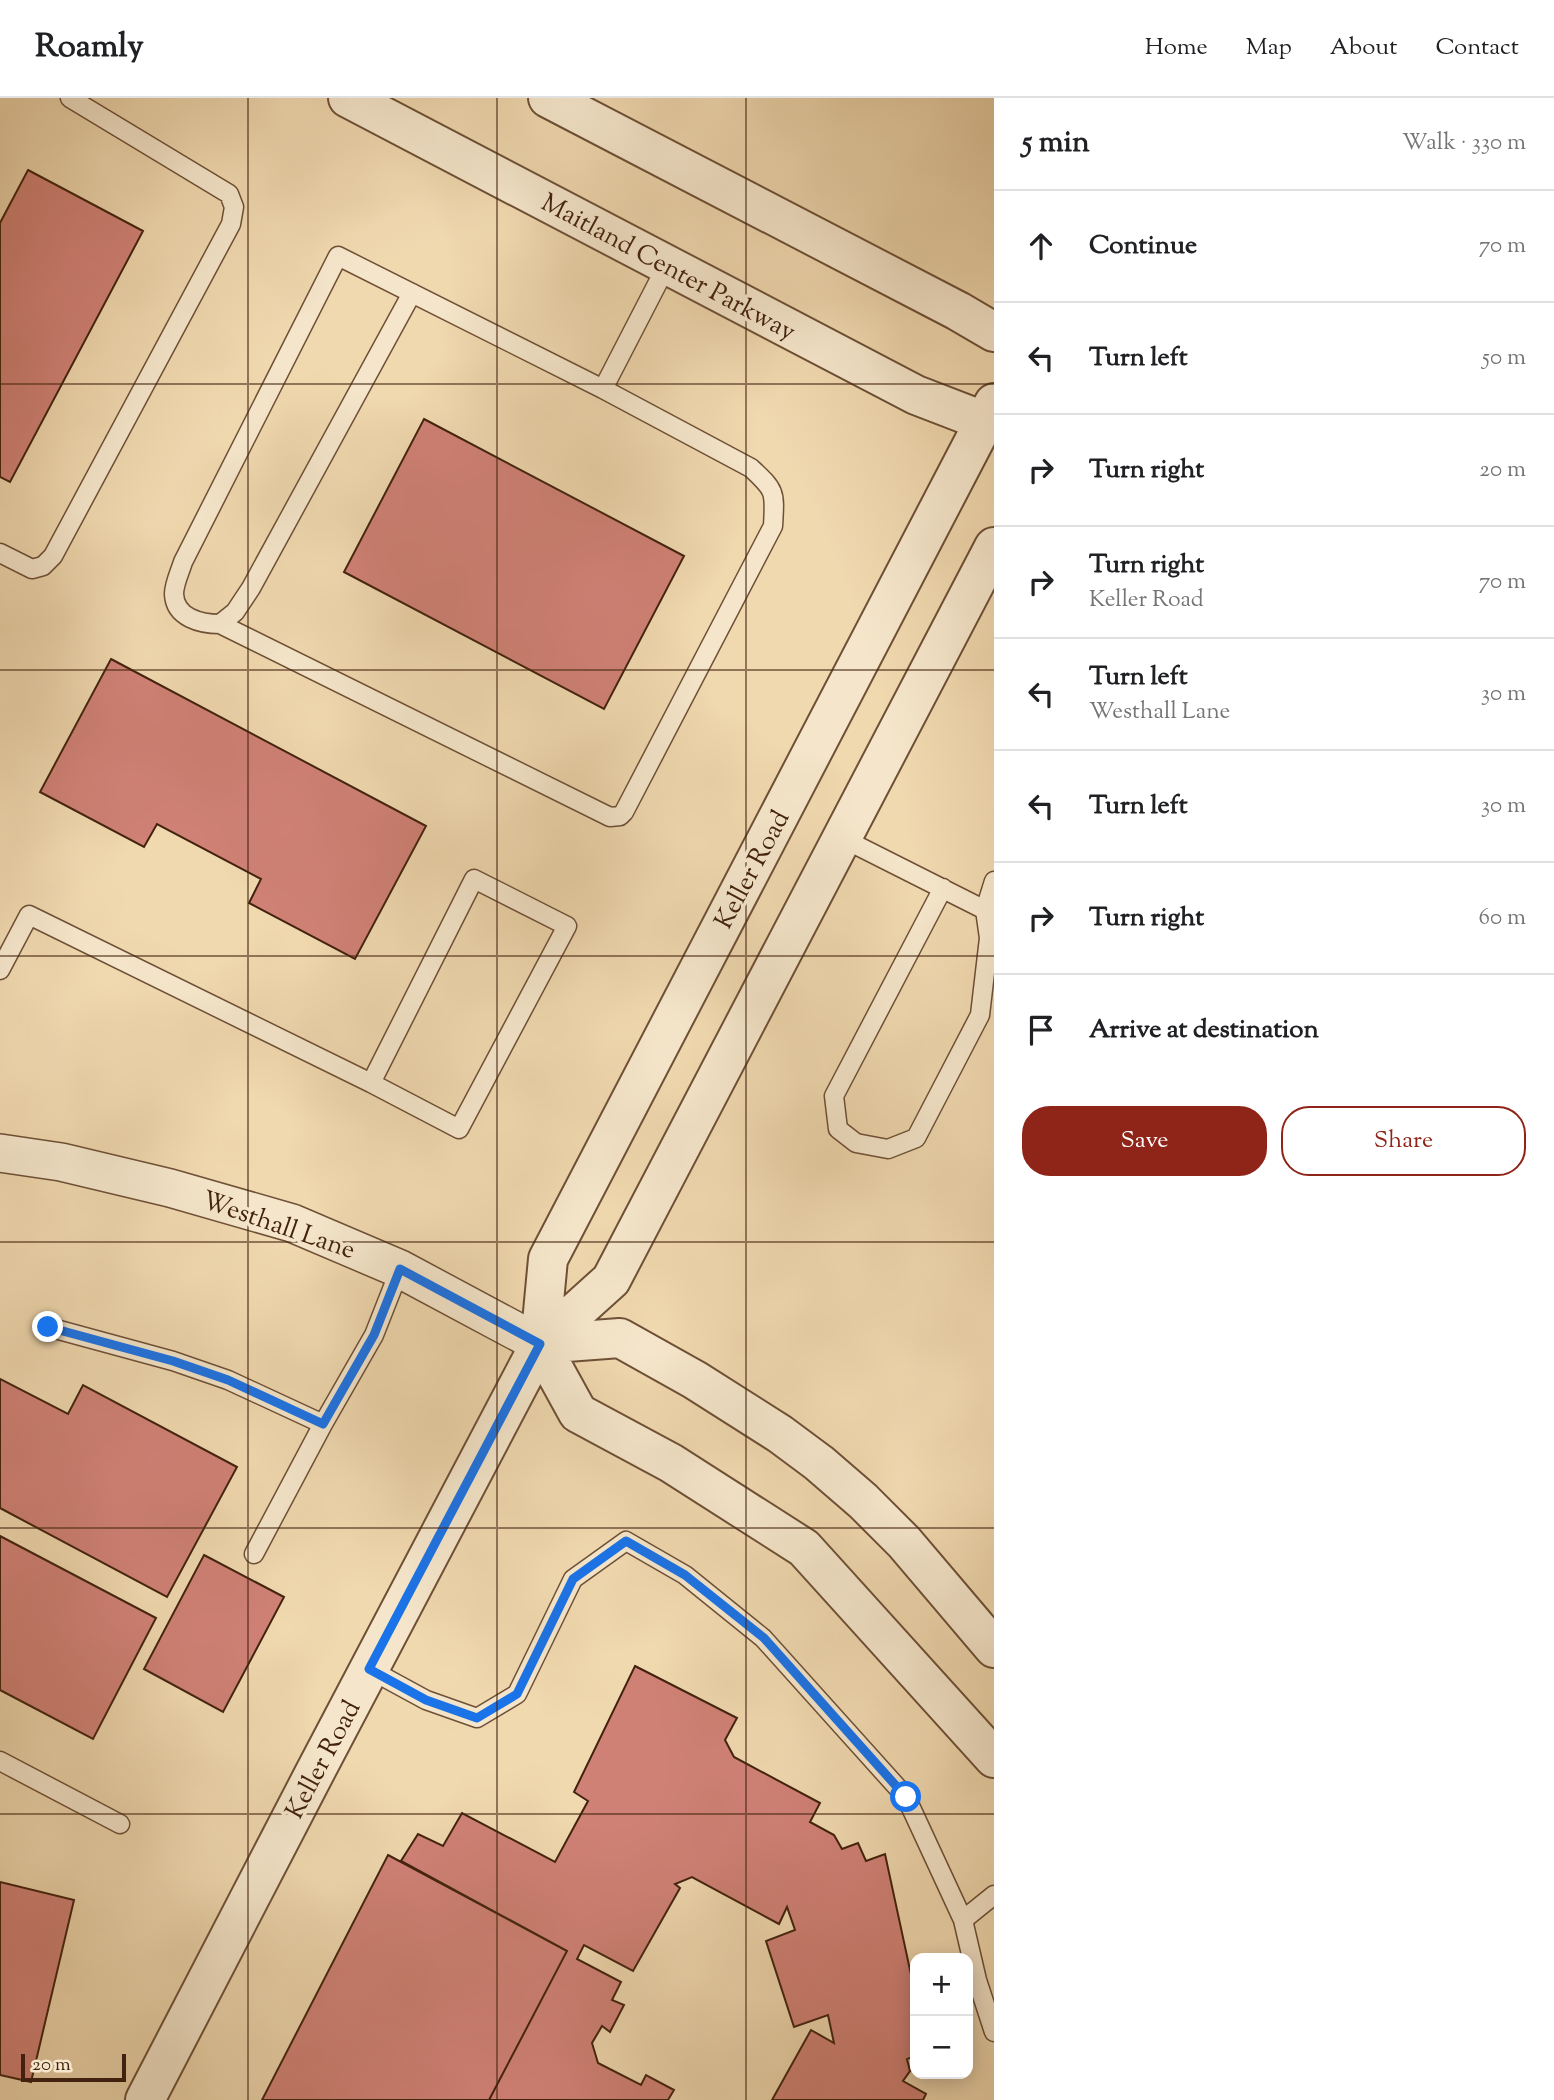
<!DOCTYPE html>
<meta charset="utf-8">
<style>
:root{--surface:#fff;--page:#f2f2f2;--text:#202124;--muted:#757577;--line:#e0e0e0;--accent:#8f2418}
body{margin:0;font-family:"Sorts Mill Goudy",serif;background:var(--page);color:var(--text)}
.controls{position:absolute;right:21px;bottom:21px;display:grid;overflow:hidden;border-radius:14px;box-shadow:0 4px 18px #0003}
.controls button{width:63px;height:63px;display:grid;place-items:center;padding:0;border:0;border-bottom:2px solid var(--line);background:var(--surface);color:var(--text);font:35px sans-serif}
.scale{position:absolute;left:21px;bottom:18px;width:105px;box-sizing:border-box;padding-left:7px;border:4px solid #42220e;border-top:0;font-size:19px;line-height:24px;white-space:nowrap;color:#42220e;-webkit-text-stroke:5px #f5e6cb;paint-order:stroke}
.stop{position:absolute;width:21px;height:21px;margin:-16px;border:5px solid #1a73e8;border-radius:50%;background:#fff}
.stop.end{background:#1a73e8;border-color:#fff;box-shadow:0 2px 7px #0008}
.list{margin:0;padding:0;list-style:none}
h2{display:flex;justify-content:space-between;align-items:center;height:91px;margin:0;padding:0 28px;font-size:30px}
h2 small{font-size:23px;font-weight:400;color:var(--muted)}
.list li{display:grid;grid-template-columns:46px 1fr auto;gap:21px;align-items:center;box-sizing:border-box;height:112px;padding:0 28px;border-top:2px solid var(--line)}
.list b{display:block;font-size:26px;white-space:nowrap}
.list p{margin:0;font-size:23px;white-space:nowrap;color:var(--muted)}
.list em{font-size:23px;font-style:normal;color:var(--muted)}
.actions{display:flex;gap:14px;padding:21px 28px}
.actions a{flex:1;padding:16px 0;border:2px solid var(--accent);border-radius:28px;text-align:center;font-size:24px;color:var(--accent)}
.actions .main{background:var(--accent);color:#fff}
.icon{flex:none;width:38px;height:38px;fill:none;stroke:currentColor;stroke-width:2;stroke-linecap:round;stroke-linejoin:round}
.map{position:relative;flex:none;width:994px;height:2002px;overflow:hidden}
header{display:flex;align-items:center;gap:42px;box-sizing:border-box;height:98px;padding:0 35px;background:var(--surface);border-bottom:2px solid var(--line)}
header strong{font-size:33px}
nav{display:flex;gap:38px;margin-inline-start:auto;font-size:24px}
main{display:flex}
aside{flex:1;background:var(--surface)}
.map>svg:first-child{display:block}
.building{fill:#d08176;stroke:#42220e;stroke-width:2}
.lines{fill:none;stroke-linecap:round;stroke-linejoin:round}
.service-casing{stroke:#6e5036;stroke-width:21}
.minor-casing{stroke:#6e5036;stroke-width:40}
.tertiary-casing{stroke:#6e5036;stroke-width:42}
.service{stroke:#f5e6cb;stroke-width:18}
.minor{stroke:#f5e6cb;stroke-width:37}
.tertiary{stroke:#f5e6cb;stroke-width:38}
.route{stroke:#1a73e8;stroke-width:9}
.grid{fill:none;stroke:#42220e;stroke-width:2;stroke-opacity:0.55}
.labels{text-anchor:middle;stroke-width:7;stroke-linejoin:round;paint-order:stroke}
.street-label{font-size:26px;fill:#42220e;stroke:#f5e6cb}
</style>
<header>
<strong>Roamly</strong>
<nav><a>Home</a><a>Map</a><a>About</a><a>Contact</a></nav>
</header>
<main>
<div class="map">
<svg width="994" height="2002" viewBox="0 0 994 2002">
<rect width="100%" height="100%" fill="#f0d8af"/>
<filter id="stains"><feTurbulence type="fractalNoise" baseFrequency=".00286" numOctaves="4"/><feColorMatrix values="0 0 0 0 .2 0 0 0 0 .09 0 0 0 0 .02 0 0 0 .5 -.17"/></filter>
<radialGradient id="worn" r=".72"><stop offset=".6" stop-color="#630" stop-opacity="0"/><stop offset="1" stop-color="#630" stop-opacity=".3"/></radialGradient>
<path class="building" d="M28 72 143 133 10 384 0 379V125Z
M424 321 684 458 604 611 344 474Z
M111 561 426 728 355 861 249 805 261 781 157 726 144 749 40 694Z
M0 1281 68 1316 83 1287 237 1369 167 1499 0 1410Z
M0 1438 156 1520 93 1641 0 1592Z
M204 1457 284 1499 223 1614 144 1571Z
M635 1568 737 1620 725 1642 734 1659 820 1705 810 1724 834 1737 842 1751 858 1745 866 1763 885 1756 915 1895V1958L907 1961 910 1973 903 1983 926 1996 923 2002H772L811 1932 834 1945 828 1917 794 1929 766 1843 795 1832 787 1809 779 1826 692 1779 675 1786 680 1790 633 1873 584 1847 577 1861 621 1884 612 1902 624 1907 610 1934 602 1928 592 1945 598 1965 641 1987 646 1977 674 1992 668 2002H489L567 1853 401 1763 418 1736 443 1748 462 1715 555 1764 588 1703 574 1694Z
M388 1757 567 1853 489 2002H262Z
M0 1784 74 1802 31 1984 0 1977Z"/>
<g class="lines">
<g class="service-casing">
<path id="service" d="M412 195 251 490 235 514 220 526C201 526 175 520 174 496 174 486 180 474 183 464L338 158 603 291
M0 455 32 471 43 468 53 458 231 126 234 109 229 96 70 0
M220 526 610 719 620 718 624 714 773 428C775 394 776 393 751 370L603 291 667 167
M842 740 985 812 989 840 980 917 916 1040 888 1051 856 1045 838 1031 834 998 943 790
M985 812 994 783
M0 872 29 817 371 985 459 1031 567 828 474 781 371 985
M48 1229 173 1263 228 1282 323 1326 374 1237 400 1171
M254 1456 323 1326
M369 1571 426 1602 477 1620 517 1596 573 1481 626 1443 685 1477 763 1540 906 1699 963 1822 977 1882 994 1934
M0 1663 120 1726
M963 1822 994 1797"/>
</g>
<g class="minor-casing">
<path id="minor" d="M0 1055 61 1064 170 1090 292 1125 400 1171 540 1246"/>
</g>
<g class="tertiary-casing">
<path id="tertiary" d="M348 0 916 297 994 327
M548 0 958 213 994 234
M540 1246 548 1161 994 305
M540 1246 578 1315 671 1365 804 1450 994 1660
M540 1246 620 1240 695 1282 780 1336 819 1365 863 1403 904 1444 994 1550
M145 2002 314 1676 540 1246 611 1182 994 449"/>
</g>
<use href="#service" class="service"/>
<use href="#minor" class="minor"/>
<use href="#tertiary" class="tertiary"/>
</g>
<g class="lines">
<path class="route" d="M48 1229 173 1263 228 1282 323 1326 374 1237 400 1171 540 1246 369 1571 426 1602 477 1620 517 1596 573 1481 626 1443 685 1477 764 1540 906 1699"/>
</g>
<path class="grid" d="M248 0V2002M497 0V2002M746 0V2002M0 286H994M0 572H994M0 858H994M0 1144H994M0 1430H994M0 1716H994"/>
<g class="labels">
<g class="street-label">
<text transform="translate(669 168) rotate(28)" y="9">Maitland Center Parkway</text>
<text transform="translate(751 771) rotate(-62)" y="9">Keller Road</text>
<text transform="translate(279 1126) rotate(19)" y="9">Westhall Lane</text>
<text transform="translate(322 1661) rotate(-62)" y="9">Keller Road</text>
</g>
</g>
<rect width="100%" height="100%" filter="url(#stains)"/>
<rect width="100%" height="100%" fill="url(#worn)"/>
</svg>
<div class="controls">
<button>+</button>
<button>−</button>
</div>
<div class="scale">20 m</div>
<div class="stop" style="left:906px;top:1699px"></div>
<div class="stop end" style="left:48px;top:1229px"></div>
</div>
<aside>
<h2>5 min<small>Walk · 330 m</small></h2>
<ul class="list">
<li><svg class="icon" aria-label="ahead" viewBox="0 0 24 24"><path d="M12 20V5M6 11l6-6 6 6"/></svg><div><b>Continue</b></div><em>70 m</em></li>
<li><svg class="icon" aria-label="left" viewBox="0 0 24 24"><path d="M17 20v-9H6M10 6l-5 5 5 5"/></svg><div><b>Turn left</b></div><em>50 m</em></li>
<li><svg class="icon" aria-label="right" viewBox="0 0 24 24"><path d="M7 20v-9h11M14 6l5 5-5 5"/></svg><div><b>Turn right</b></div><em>20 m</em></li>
<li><svg class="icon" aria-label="right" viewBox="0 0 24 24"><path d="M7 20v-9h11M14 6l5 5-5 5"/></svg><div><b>Turn right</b><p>Keller Road</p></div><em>70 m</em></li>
<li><svg class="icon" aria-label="left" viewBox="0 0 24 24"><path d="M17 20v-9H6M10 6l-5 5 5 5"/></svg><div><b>Turn left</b><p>Westhall Lane</p></div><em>30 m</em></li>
<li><svg class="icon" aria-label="left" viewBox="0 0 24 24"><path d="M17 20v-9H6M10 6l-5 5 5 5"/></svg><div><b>Turn left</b></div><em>30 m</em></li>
<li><svg class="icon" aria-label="right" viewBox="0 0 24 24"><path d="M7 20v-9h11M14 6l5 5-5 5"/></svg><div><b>Turn right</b></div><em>60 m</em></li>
<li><svg class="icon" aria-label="arrive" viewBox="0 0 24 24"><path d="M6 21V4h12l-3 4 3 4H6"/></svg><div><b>Arrive at destination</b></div></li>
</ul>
<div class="actions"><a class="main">Save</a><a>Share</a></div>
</aside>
</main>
